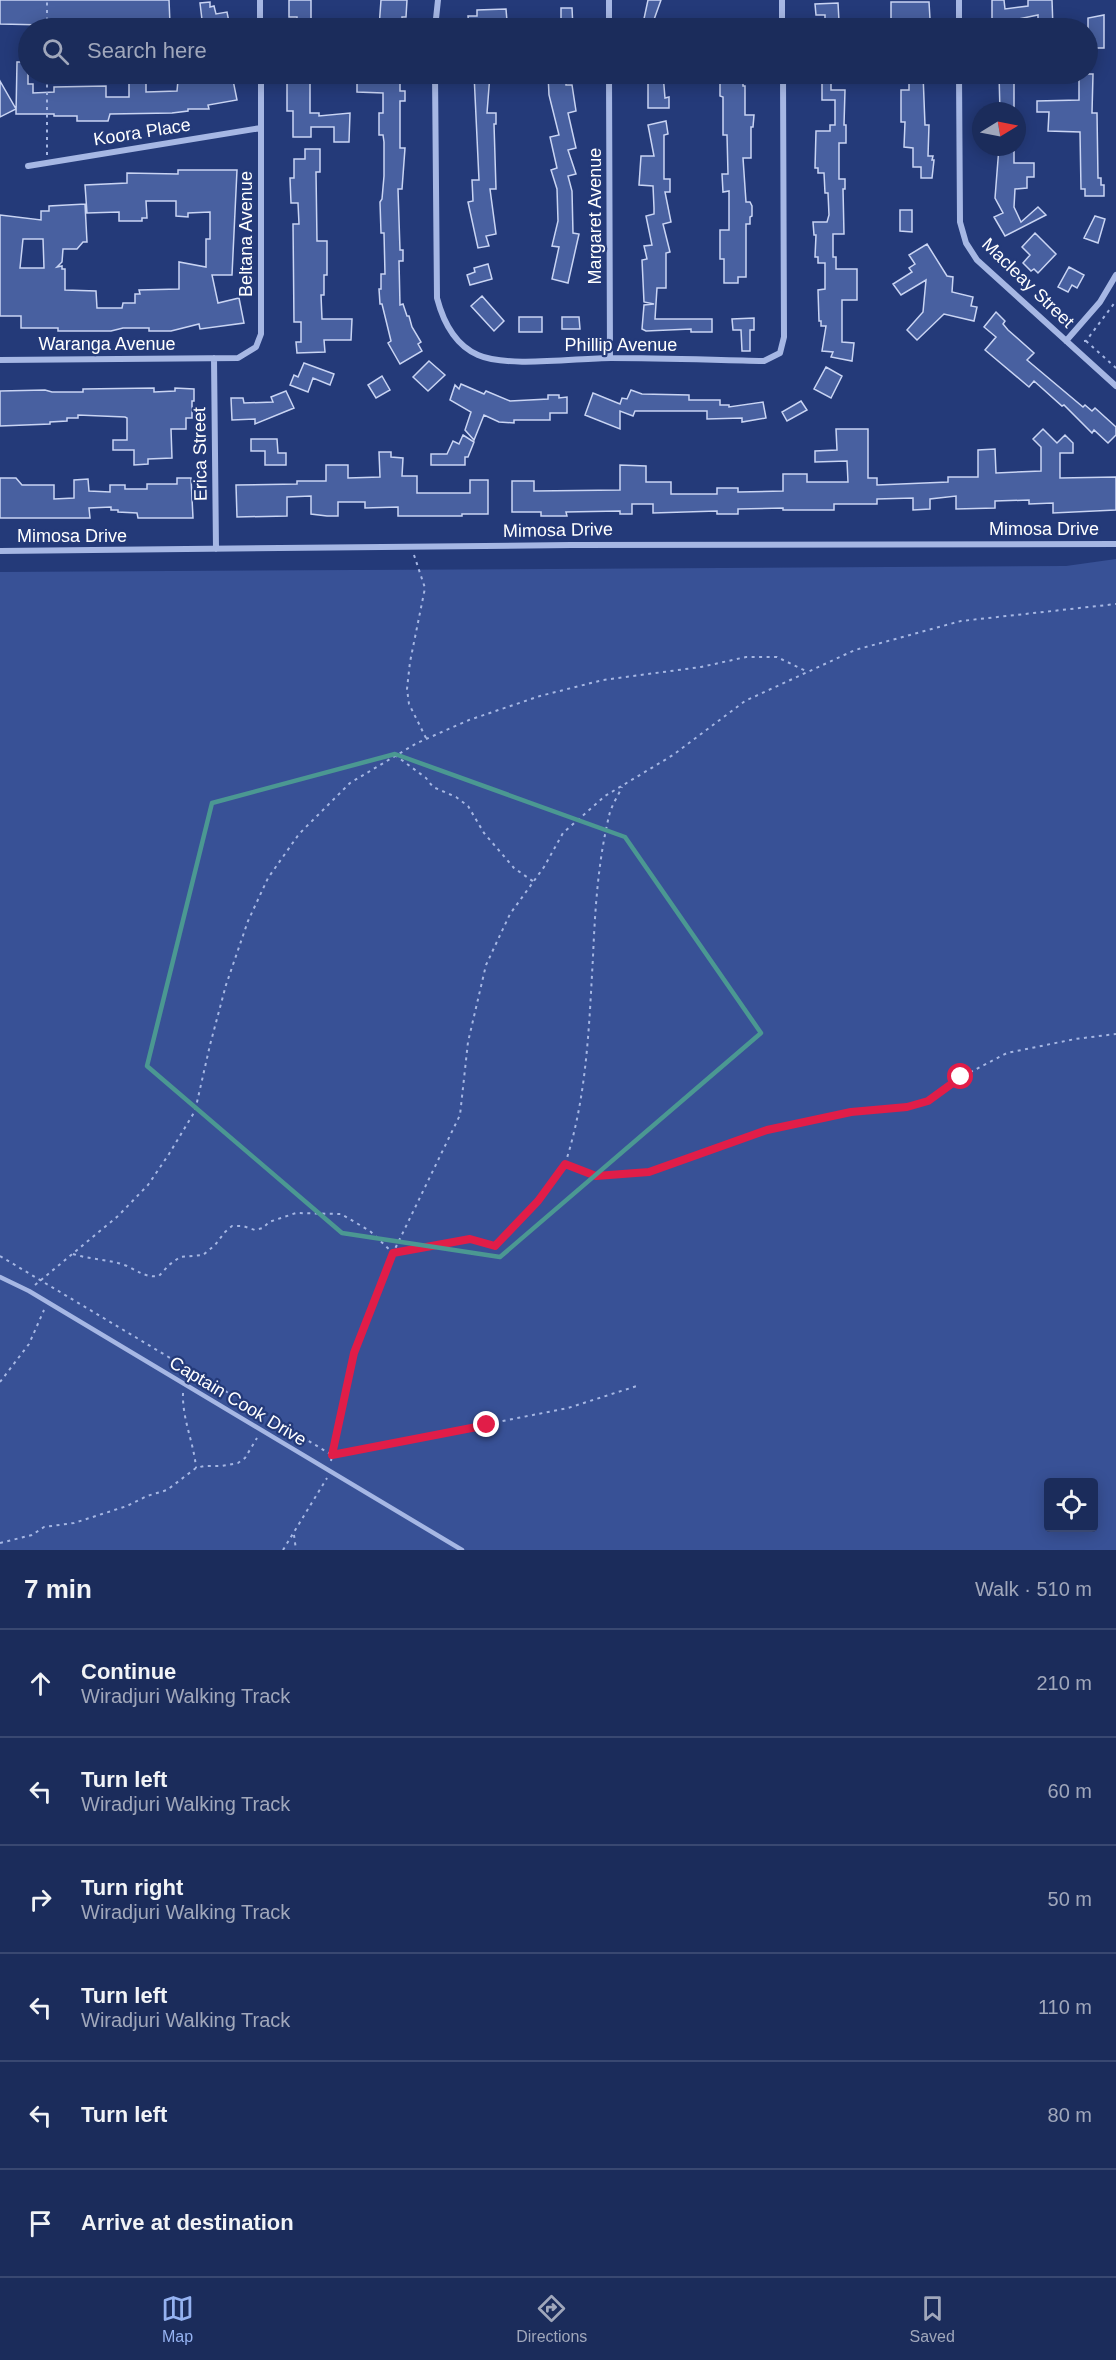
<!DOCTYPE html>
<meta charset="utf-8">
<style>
:root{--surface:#1b2c5b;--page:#243461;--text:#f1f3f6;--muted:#a0a7bb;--line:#394871;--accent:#95b2f1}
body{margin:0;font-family:Helvetica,sans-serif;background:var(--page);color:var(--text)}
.controls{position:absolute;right:18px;bottom:18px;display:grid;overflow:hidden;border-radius:6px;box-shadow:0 3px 15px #0003}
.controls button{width:54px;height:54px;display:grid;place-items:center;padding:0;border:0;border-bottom:2px solid var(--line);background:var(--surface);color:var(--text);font:30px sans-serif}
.compass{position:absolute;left:972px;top:102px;width:54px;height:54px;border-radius:50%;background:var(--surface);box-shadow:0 3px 15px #0003;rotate:80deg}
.stop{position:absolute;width:18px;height:18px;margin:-14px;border:4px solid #e11d48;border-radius:50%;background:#fff}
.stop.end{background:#e11d48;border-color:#fff;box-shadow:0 2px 6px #0008}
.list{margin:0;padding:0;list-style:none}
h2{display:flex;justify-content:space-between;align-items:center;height:78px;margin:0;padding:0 24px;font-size:26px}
h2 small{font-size:20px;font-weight:400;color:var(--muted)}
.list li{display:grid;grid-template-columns:39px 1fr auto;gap:18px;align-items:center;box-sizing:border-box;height:108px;padding:0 24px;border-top:2px solid var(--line)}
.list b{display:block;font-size:22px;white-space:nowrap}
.list p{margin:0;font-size:20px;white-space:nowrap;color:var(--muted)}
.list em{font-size:20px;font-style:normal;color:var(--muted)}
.icon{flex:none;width:33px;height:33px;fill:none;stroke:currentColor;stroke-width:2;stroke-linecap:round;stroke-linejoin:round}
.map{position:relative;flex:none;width:1116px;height:1550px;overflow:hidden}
.search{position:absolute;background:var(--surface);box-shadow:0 3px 15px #0003;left:18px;right:18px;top:18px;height:66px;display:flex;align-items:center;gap:15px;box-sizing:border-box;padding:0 21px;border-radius:33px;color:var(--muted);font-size:22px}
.sheet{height:726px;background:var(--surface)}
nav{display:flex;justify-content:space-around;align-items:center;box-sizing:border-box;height:84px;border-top:2px solid var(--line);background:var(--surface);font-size:16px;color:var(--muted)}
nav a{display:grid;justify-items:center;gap:3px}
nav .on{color:var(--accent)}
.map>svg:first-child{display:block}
.green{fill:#385196;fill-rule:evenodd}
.building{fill:#4860a0;stroke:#c9d4f3;stroke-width:1.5;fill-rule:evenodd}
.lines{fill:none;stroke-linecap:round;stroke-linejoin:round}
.path{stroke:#a6b7e4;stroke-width:2;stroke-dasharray:3 4.5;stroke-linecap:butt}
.lane{stroke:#a6b7e4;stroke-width:4.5}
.street{stroke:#a6b7e4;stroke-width:6}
.route{stroke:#e11d48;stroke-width:8}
.marked{fill:none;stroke:#4b9892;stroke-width:4.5;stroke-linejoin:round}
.labels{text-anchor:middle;stroke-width:4.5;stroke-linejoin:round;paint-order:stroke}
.street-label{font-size:18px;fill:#fff;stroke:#243a79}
</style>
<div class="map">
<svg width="1116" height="1550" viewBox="0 0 1116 1550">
<rect width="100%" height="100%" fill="#243a79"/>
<path class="green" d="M1116 559V1550H0V572L1066 566ZM1048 1482H1094V1528H1048Z"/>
<path class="building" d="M0 0H169L170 24 140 25V28H124L123 25H103L102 28H77V20L45 21V25L0 24Z
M289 0H311V28H297V17H289Z
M381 0H407L406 17H402V28H379Z
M648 0H661L651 28H642Z
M992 0H1004L1005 9 1028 6V0H1052L1053 28H1038V15L1004 22H992Z
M210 2V7L214 6 216 14 227 12 230 27 203 28 200 3Z
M891 2H929L930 19H928V24H891Z
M838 3 839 21H825V15H816L815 4Z
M561 8H572L573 28H561Z
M506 9 507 21 496 22V26L469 27 468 16H477V10Z
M1104 15V48H1088V18Z
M17 62H28V84H33V93L54 92V87L106 86V97H129V74H146V92L177 91 178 80H189L188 74H201L203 80 232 75 237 100 208 105 209 109H188V111L172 113 110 114 108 121H77V116H54V114H16Z
M287 74H310V113H319V116L350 113 349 142H334V127H311V137H293V111H287Z
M357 74H400V91H405V101H400V148H405L402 189H398L400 250H403V261H399L400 305 403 304 407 316H409L412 327 421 342 418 344 422 351 400 364 388 343 391 341 382 304H380L379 289H381V274H385L384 233H381L380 202 382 199 384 176V142L383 135H379V113H383V93L357 92Z
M474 74H490L487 113H496V124H494L496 189H490L496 234 486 236 489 246 478 248 468 202 473 201 472 180H479Z
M548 74H566V85H572L576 111 568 113 576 148 568 150 576 174 568 176 572 191 573 233 579 234 568 283 552 279 559 247 552 246 558 221 557 189 551 170 557 168 550 137 559 135 549 95Z
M648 74H663L665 98 669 97V108H648Z
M822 74H831V90H845L844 125H846V143H839V179H845V189H843L844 234H833V257H836V269H857V300H842V342L854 343 852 361 831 357 833 352 822 351 826 326H821V321H819L818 290 825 289V263H818V257H815L816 235H814L813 222H827L829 215 828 193H825L824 173H818V168H815L816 131H830V125H835V100H822Z
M909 74H923L925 125H929L928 156H933L932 160H934L932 178H921V167H913V148L904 147 905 122H901V90H909Z
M999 74H1014V111H1000Z
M1079 74H1093L1092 113H1097L1098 178H1101V185H1104V196H1085V189H1081L1080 132 1048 131 1049 112H1037V101L1079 100Z
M720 79H743V86H745V115H754L753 127H751V158H743L746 202H750L752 206V216L750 217V224H746V277H738V283H724V259H720V230H729V191L723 192 722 174H728L727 135H723V97L720 96Z
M0 81 16 109 0 117Z
M666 121 668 134 664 135V179H670V192H665L671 222 663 224 670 252 666 253V288H657L655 319H712V332H691V329L646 331 642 329 644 305 654 304 644 302 642 260 647 259 644 246 652 245 646 216 654 214V208L653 186 639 185 641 156H654L648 125Z
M999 147H1014V163H1034V177H1027V188L1015 189 1014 207 1021 222 1038 207 1046 215 1005 236 994 217 1003 213 995 198Z
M305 149H320V172H316L317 241H327V275H324V295H321L322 319H352L351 340H324L325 352 297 353 296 342H301V322H294L293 224H299L298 203H291L290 178H294V159H305Z
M178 170H237L232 275H212L218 303 239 298 244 323 200 329 199 324 171 331H149V328H123L111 331H58V328H21V316H0V215L41 220V211H49V206L85 204 87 242H83L77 249H63L62 262 57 267 62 266V269H65V290L96 291 97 308H122L123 303H135V294H140L139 290 179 289V262L206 267V239H210V212L188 213V217L176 216V201H146L147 218H142V221H119V212L87 213 85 185 127 183V173L178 174ZM23 239H43L44 268H20Z
M900 210H912V232L900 231Z
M1095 216 1105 219 1098 243 1084 238Z
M1035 233 1056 254 1038 273 1034 269 1031 271 1023 263 1030 255 1022 247Z
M927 244 947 276 953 277 952 292 973 297 971 306 977 307 974 321 944 314 917 340 907 330 923 312 926 280 901 295 893 284 912 272 909 268 915 264 909 255Z
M488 264 492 279 470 285 467 275 475 272 474 268Z
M1069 267 1084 275 1077 288 1072 285 1068 292 1058 287Z
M482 296 504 321 494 331 471 306Z
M996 312 1005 321 1003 324 1008 330 1034 353 1027 360 1083 407 1085 405 1092 411 1095 408 1116 427V435L1108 443 1094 430 1092 433 1064 405 1062 406 1034 381 1029 387 985 350 996 337 984 327Z
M519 317H542V332H519Z
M562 317H579L580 329H562Z
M754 318V330H750V351H742L741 330H733L732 319Z
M429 361 445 375 428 391 413 377Z
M304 363 334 374 330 385 313 378 308 392 290 385 294 375 298 377Z
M826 367 842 376 831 398 814 389Z
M382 376 390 390 376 398 368 385Z
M461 384 484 394 486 391 510 401 548 399V395H559V398L567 397V413H550V420H514V423L499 422 484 415 474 440 465 430 471 412 450 400 455 385 459 389Z
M154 388V392L175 391V388L194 389V401H192V418H186V429H171L172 458 148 459V464L134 465V450H113V440H127V418L125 417 78 415V418H67V421L50 422V424L0 426V391L45 390 52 392H83V389Z
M631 390 642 394 689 395V400H720V405H729V407L763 402 766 418 742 422V418L707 419V411H635L633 416 620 411V429L585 415 593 393 620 404 622 398 627 399Z
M286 391 294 408 255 424V419L232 420 231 398H243L244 403 273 402 271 397Z
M801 401 807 410 787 421 782 412Z
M836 429H868V478H877V485L948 482V477H978V450L995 449 996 473 1041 471V447L1033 439 1043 429 1057 443 1065 435 1073 443V453H1060V478L1116 477V510L1053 513V503L1029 504V500L995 501V508L956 509V496L930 499V509L913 510V498L877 499V504H834V510H783V508L738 509V514H717V511L653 513V504H632V514H620V511L566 512 567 516H541V512H512V481H534V491L620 490V465L646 466V482H671V494H717V488H738V492L783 491V474H807V482H848L847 461 815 462V451L837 450Z
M463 435 474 442 468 457H465V465H431V454H447L453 441 459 444Z
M251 439H277L278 453H286V465H265V451H251Z
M379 452H391V457L403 458 402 476H417V493H470V480H488V514H462V516H398V507L365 508V502H338V516H327L311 514V496L287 497V516L237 517 236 485 297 484V481H326V465H348V478L380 477Z
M0 478H16L22 485H54V499L74 498V480L88 479 89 491 110 492V485H125V489H147V484H177V478H191L193 518H138L137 513 118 512V510H111V507L89 508 90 518H0Z"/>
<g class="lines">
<path class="path" d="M47 28V0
M47 155V74
M1084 341H1086L1116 301
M1086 341 1116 368
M414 555 425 588 410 662 407 689 409 704 426 738
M395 755 426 778 433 787 456 797 468 806 484 833 514 868 534 882
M565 1164C587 1098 589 1026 593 957 595 910 598 862 609 816 611 806 618 796 622 787
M73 1254C91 1260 110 1259 127 1266 138 1271 146 1278 159 1276L169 1265 180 1257 203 1255 215 1245 225 1232 232 1226H243L255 1230 263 1228 269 1222 296 1213 341 1214 370 1231 393 1253 460 1115 468 1042 486 965 510 914 544 867 563 833 605 796 673 755 745 701 855 650 961 621 1116 604
M0 1256 332 1455 354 1353 393 1253 470 1239 495 1246 538 1201 565 1164 596 1176 649 1171 767 1130 851 1112 907 1107 928 1101 961 1077 1007 1053 1075 1039 1116 1034
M35 1285 118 1216 148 1185 169 1154 195 1111 210 1045 226 985 248 921 268 878 299 834 350 783 417 743 469 720 540 696 603 680 701 667 746 657H777L806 671
M0 1382 29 1344 44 1310
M183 1393C182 1419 194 1443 196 1468
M331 1461 332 1455 568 1408 640 1385
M294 1535 296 1550
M0 1543 32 1535 44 1527 74 1523 127 1506 147 1496 167 1490 196 1468 204 1466H222L238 1463 245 1458 257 1438
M283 1550 327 1478"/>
<path class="lane" d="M0 1277 29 1291 462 1550"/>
<path class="street" d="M260 0V28
M609 0V28
M782 0V28
M959 0V28
M435 28 438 0
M435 74 437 298C443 321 455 345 478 355 507 368 577 358 611 358 662 358 713 360 764 361L780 353 784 337 783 74
M609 74 610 358
M959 74 960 222 966 243 977 260 1116 386
M28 166 261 128
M1066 341 1100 302 1116 275
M214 358 216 549
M0 360 238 358 256 347 261 334V74
M0 551 571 545 1116 544"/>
</g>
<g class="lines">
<path class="route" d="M487 1425 332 1455 354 1353 393 1253 470 1239 495 1246 538 1201 565 1164 596 1176 649 1172 767 1130 851 1112 907 1107 928 1101 961 1077"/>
</g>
<path class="marked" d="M395 754 625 837 761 1033 500 1257 342 1233 147 1066 212 803Z"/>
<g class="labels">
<g class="street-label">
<text transform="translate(142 132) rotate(-9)" y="6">Koora Place</text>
<text transform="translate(595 216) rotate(-90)" y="6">Margaret Avenue</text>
<text transform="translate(246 234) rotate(-90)" y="6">Beltana Avenue</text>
<text transform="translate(1028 283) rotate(44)" y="6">Macleay Street</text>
<text x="107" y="350">Waranga Avenue</text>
<text x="621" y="351">Phillip Avenue</text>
<text transform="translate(200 454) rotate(-91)" y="6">Erica Street</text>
<text x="1044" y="535">Mimosa Drive</text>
<text transform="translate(558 530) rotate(-1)" y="6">Mimosa Drive</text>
<text x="72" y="542">Mimosa Drive</text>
<text transform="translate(238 1401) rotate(31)" y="6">Captain Cook Drive</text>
</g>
</g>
</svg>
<div class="controls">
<button><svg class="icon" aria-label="locate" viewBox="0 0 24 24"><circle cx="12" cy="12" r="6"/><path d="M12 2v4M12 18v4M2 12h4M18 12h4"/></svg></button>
</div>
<svg class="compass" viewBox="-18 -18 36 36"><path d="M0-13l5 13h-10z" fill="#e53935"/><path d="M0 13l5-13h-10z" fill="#a0a7bb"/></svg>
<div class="stop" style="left:961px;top:1077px"></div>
<div class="stop end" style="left:487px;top:1425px"></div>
<div class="search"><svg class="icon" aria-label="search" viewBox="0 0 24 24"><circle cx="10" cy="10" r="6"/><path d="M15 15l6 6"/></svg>Search here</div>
</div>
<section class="sheet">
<h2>7 min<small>Walk · 510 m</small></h2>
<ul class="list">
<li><svg class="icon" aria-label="ahead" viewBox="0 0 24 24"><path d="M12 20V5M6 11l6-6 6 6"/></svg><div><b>Continue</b><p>Wiradjuri Walking Track</p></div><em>210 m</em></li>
<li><svg class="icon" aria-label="left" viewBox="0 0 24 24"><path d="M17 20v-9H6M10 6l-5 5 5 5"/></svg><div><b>Turn left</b><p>Wiradjuri Walking Track</p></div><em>60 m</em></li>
<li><svg class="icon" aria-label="right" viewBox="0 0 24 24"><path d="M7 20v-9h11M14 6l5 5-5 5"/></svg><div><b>Turn right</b><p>Wiradjuri Walking Track</p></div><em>50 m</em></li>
<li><svg class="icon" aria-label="left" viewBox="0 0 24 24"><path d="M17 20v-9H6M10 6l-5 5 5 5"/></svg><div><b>Turn left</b><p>Wiradjuri Walking Track</p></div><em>110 m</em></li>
<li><svg class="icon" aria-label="left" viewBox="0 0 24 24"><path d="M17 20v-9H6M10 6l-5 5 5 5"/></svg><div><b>Turn left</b></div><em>80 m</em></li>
<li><svg class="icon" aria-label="arrive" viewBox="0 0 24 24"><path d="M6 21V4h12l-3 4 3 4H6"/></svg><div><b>Arrive at destination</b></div></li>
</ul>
</section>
<nav>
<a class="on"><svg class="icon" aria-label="map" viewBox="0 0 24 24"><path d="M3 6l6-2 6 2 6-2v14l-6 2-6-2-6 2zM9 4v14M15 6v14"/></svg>Map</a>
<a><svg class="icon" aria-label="directions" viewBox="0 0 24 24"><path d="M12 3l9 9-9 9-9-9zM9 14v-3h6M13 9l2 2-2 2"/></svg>Directions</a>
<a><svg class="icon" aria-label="saved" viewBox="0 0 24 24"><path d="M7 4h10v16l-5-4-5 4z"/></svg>Saved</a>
</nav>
